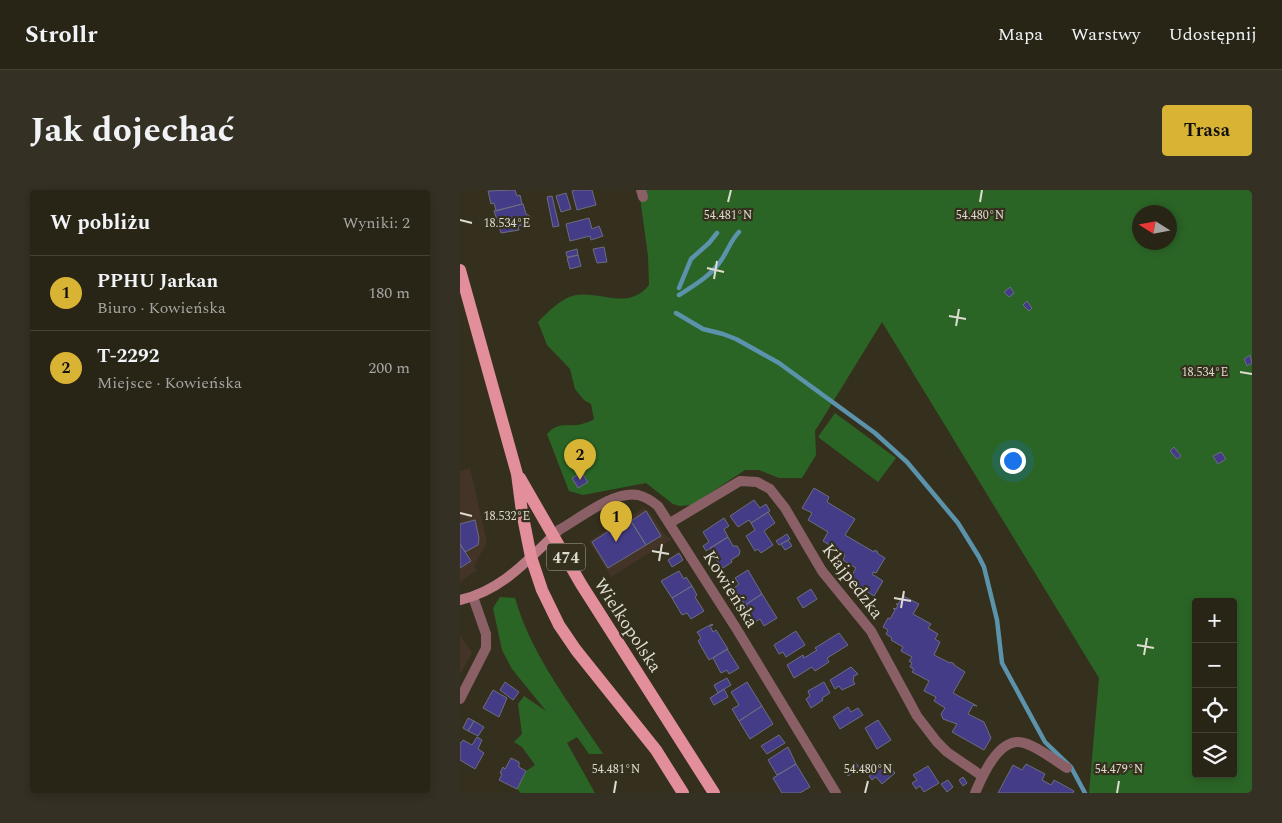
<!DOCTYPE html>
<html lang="pl">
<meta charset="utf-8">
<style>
:root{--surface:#282416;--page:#343023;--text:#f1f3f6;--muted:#a5a4a1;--line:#444135;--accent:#d9b434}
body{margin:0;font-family:Spectral,serif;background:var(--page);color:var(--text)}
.controls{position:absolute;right:15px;bottom:15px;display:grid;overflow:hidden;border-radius:5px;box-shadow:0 2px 8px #0003}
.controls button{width:45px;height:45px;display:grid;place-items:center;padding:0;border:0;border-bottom:1px solid var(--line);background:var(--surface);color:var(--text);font:25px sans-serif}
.compass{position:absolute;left:672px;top:15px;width:45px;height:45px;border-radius:50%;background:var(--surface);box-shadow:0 2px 8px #0003;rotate:281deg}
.you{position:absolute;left:552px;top:270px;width:18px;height:18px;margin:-12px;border:4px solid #fff;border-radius:50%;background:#1a73e8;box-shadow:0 0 0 8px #1a73e833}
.badge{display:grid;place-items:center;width:32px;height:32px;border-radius:50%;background:var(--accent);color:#111;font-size:16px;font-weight:700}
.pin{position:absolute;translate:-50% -41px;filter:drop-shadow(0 1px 2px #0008)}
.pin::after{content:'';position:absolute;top:26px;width:18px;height:15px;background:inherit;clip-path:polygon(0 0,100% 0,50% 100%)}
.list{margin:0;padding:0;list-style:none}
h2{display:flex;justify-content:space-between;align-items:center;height:65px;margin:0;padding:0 20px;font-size:21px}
h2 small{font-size:16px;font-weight:400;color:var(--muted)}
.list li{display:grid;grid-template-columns:32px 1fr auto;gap:15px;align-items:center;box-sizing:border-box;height:75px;padding:0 20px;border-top:1px solid var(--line)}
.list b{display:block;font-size:19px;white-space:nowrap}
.list p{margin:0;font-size:16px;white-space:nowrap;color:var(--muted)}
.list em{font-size:16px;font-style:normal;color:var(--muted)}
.icon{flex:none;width:28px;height:28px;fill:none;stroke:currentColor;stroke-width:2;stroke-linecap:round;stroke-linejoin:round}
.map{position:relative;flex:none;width:792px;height:603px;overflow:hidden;border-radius:5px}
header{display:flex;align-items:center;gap:30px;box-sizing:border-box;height:70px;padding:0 25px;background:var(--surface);border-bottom:1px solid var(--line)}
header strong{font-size:24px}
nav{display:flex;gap:28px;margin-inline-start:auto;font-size:18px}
.intro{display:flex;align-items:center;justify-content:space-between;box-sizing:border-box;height:120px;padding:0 30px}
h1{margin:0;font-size:35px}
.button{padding:12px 22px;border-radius:5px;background:var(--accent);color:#111;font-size:18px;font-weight:700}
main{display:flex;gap:30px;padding:0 30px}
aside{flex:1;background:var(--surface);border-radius:5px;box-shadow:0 2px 8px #0003}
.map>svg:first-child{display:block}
.commercial{fill:#443428}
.green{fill:#2b6526;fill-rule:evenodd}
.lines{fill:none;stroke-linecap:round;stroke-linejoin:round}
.stream{stroke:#5c93ac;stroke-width:4.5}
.building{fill:#443c87;stroke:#6c6d81}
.street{stroke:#8a6066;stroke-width:10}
.secondary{stroke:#bb7a84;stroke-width:10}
.primary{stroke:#e28e9b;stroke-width:12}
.ticks{fill:none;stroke:#dedbd0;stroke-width:2}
.labels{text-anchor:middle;stroke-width:4.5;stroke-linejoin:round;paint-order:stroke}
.shield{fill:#35301d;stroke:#aba89a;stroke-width:1}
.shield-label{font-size:16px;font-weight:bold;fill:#dedbd0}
.street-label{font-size:18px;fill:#dedbd0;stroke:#35301d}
.ticks-label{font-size:12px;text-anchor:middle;fill:#dedbd0;stroke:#35301d;stroke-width:4.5;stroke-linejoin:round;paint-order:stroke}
</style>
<header>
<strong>Strollr</strong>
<nav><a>Mapa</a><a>Warstwy</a><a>Udostępnij</a></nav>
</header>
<div class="intro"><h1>Jak dojechać</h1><a class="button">Trasa</a></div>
<main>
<aside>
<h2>W pobliżu<small>Wyniki: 2</small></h2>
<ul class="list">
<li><span class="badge">1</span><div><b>PPHU Jarkan</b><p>Biuro · Kowieńska</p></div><em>180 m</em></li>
<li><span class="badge">2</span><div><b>T-2292</b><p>Miejsce · Kowieńska</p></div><em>200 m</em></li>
</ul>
</aside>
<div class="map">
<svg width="792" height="603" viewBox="0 0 792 603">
<rect width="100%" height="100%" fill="#35301d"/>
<path class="commercial" d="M10 278 27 352 14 376 17 380 0 392V281Z
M184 318 188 320 206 346 212 349 151 387 129 351Z
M0 445 12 463 0 484Z"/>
<path class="green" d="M179 0H792V603H629L639 488 422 132 355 241 356 265 342 288H319L299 280H285L232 315 220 316 213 314 186 293 123 305 109 301 87 244C99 230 108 238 122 234 126 233 131 231 134 229L131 214 124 210 115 199 110 179 87 155 78 132C88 122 101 108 116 105 142 101 168 121 189 95L188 66ZM679 22H709V52H679ZM736 412H773V584H736Z
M375 223 436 268 418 292 358 247Z
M40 407 55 408C71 465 111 515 143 564H129L117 547 107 553 135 603H61L57 599 66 581 75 575 62 557 54 552 62 544 58 514 64 506 86 521 52 479 42 460 33 418Z"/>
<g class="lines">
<path class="stream" d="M219 98 231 69 249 53 257 43
M219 105C235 95 252 85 262 69 268 60 271 50 279 42
M216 123 243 139 263 144 276 149 319 173 415 243 447 272 498 333 519 367 524 377 537 430 542 473 585 552 611 577 625 603"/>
</g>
<path class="building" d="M55 0 57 6 60 5 62 14 36 21 34 13 31 14 28 1Z
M116 0H132L136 15 117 20 112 1Z
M106 3 111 19 101 22 96 6Z
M92 6 99 36 93 37 87 7Z
M63 14 66 24 71 27 70 31 68 34 58 36 59 40 41 43 34 21Z
M129 28 132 39 139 36 143 46 131 50 130 46 110 51 106 34Z
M144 57 147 72 137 73 133 59Z
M117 59 118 65 107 67 106 62Z
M118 65 121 76 110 79 107 68Z
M550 97 554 103 549 107 544 102Z
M567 111 572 118 569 121 563 115Z
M790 165 792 173 787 176 784 169Z
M714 257 721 266 717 269 710 261Z
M761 262 766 269 758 274 753 266Z
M122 283 128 292 118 298 112 288Z
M354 298 369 307 367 312 395 329 385 345 414 362 415 360 418 362 417 363 425 368 416 383 413 382 412 384 423 391 414 406 389 390 396 378 383 370 385 365 363 351 368 342 348 330 352 323 342 318Z
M294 310 300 318 306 314 310 321 291 333 289 330 278 337 270 326Z
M186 321 201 346 186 355 171 331Z
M308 322 315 333 304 341 313 355 301 363 298 359 295 361 286 346 295 340 291 333Z
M169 328 186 355 148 378 132 352Z
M264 328 269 336 264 339 268 347 246 361 243 356 249 352 243 342Z
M15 330 19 348 18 355 5 362 0 354V334Z
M327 344 330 349 319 355 316 351Z
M268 347 273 356H277L280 361 279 365 271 370 272 372 263 378 254 367 256 366 250 358Z
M328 350 332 356 325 360 321 354Z
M0 354 11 371 0 378Z
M219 363 223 370 212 377 208 370Z
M288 380 302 404 285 415 274 398 279 394 275 388Z
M219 381 224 389 226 387 232 396 212 408 201 391Z
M232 396 237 405 235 407 244 421 231 429 227 423 222 425 212 408Z
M351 399 357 409 343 418 337 408Z
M302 404 317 428 304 436 300 429 295 432 285 415Z
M443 406 459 414 453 424 471 434 468 438 478 444 475 449 480 452 474 465 490 473 491 472 494 474V475L505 482 493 503 517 516 513 515 508 524 524 532 531 548 524 560 492 542 497 534 483 529 481 524 485 518 474 511 476 507 464 501 469 491 452 482 454 479 450 477 452 473 449 471 452 467 441 461 443 457 431 450 432 448 426 444 428 440 423 437 428 428 430 429 435 420 433 418 436 419 438 415 436 414H438Z
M252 434 253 435 250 436 253 442 256 440 268 459 249 470 238 451 241 448 237 442Z
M336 441 345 455 326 467 323 462 319 464 314 455Z
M379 443 388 455 367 468 369 472 355 481 352 477 334 488 327 475 343 465 344 468 357 460 355 458Z
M267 459 279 478 269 484 267 480 261 483 253 468Z
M391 477 398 484 394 486 393 491 395 494 382 500 379 496 375 499 370 490Z
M267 488 271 495 258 503 254 495Z
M45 492 59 502 53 510 40 500Z
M287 492 302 516 279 531 272 519 279 515 271 502Z
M364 492 370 503 362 508 363 510 351 518 346 509 350 506 348 501Z
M264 499 268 507 254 515 250 508Z
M33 500 47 508 39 527 23 518Z
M302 516 313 534 290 549 279 531Z
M388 517 391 522 398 518 403 525 380 539 373 527Z
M8 528 14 531 8 541 3 538Z
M418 530 431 550 417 559 405 538Z
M14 531 24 537 18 546 8 541Z
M319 545 325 553 307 564 301 556Z
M17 547 22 550 18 559 24 563 15 579 0 570V553H1L3 550 12 555Z
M328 557 336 574 317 585 308 570Z
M51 568 59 572V577L66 581 57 599 39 590 42 584 40 583 43 577 45 579Z
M395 572 400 578 388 586 384 579Z
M336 574 350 597 340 603H322L313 588Z
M566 574 585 584 582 590 591 595 594 590 614 601 613 603H538L553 575 562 580Z
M418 575 422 579 428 575 435 583 422 594 416 587 412 590 409 586 412 584 410 581Z
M468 576 479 593 464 602 460 596 456 599 452 593 457 590 453 585Z
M503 587 507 593 503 596 499 590Z
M488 590 493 597 487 602 481 594Z"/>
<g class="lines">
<path class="street" d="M181 0 183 7
M210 333 280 291 297 292 310 299 325 318 362 381 411 441 457 526 477 552 487 562 522 586
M93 346 99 340C119 329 154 300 178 305 186 307 192 311 198 316L276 438 376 603
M0 509 26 458V444L13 407
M515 603C522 587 537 551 559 552 573 553 594 570 607 578"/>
<path class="secondary" d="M0 410C40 401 65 373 93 346"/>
<path class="primary" d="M0 80 57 284 62 322 71 367 82 400 99 435 116 460 196 560 223 603
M60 288 121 394 254 603"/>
</g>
<path class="ticks" d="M268 12 271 0M520 12 522 0M0 30 12 33M247 78 264 82M254 89 257 71M489 126 506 129M496 136 499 119M780 182 792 184M0 323 12 326M192 361 209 364M199 371 202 354M434 408 451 411M441 418 444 401M677 455 694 458M684 465 687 448M154 603 156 591M405 603 408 591M657 603 659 591"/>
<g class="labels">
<rect class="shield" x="87" y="353.5" width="38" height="27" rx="4"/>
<g class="shield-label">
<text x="106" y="373">474</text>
</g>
<g class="street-label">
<text transform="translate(393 391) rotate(53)" y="6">Kłajpedzka</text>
<text transform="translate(271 399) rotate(58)" y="6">Kowieńska</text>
<text transform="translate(168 435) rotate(57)" y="6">Wielkopolska</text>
</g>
</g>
<g class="ticks-label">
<text x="268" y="29">54.481°N</text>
<text x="520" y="29">54.480°N</text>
<text x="47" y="37">18.534°E</text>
<text x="745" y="186">18.534°E</text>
<text x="47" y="330">18.532°E</text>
<text x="156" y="583">54.481°N</text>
<text x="408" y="583">54.480°N</text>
<text x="659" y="583">54.479°N</text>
</g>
</svg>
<div class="controls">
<button>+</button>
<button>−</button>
<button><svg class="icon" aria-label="locate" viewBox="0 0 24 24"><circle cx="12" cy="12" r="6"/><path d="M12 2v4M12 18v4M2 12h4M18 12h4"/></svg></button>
<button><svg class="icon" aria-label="layers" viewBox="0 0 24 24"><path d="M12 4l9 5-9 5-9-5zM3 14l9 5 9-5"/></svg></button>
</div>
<svg class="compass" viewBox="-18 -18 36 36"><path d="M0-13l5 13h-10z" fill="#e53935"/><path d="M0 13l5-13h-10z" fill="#a5a4a1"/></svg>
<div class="you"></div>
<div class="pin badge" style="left:156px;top:352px">1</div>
<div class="pin badge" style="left:120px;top:290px">2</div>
</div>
</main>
